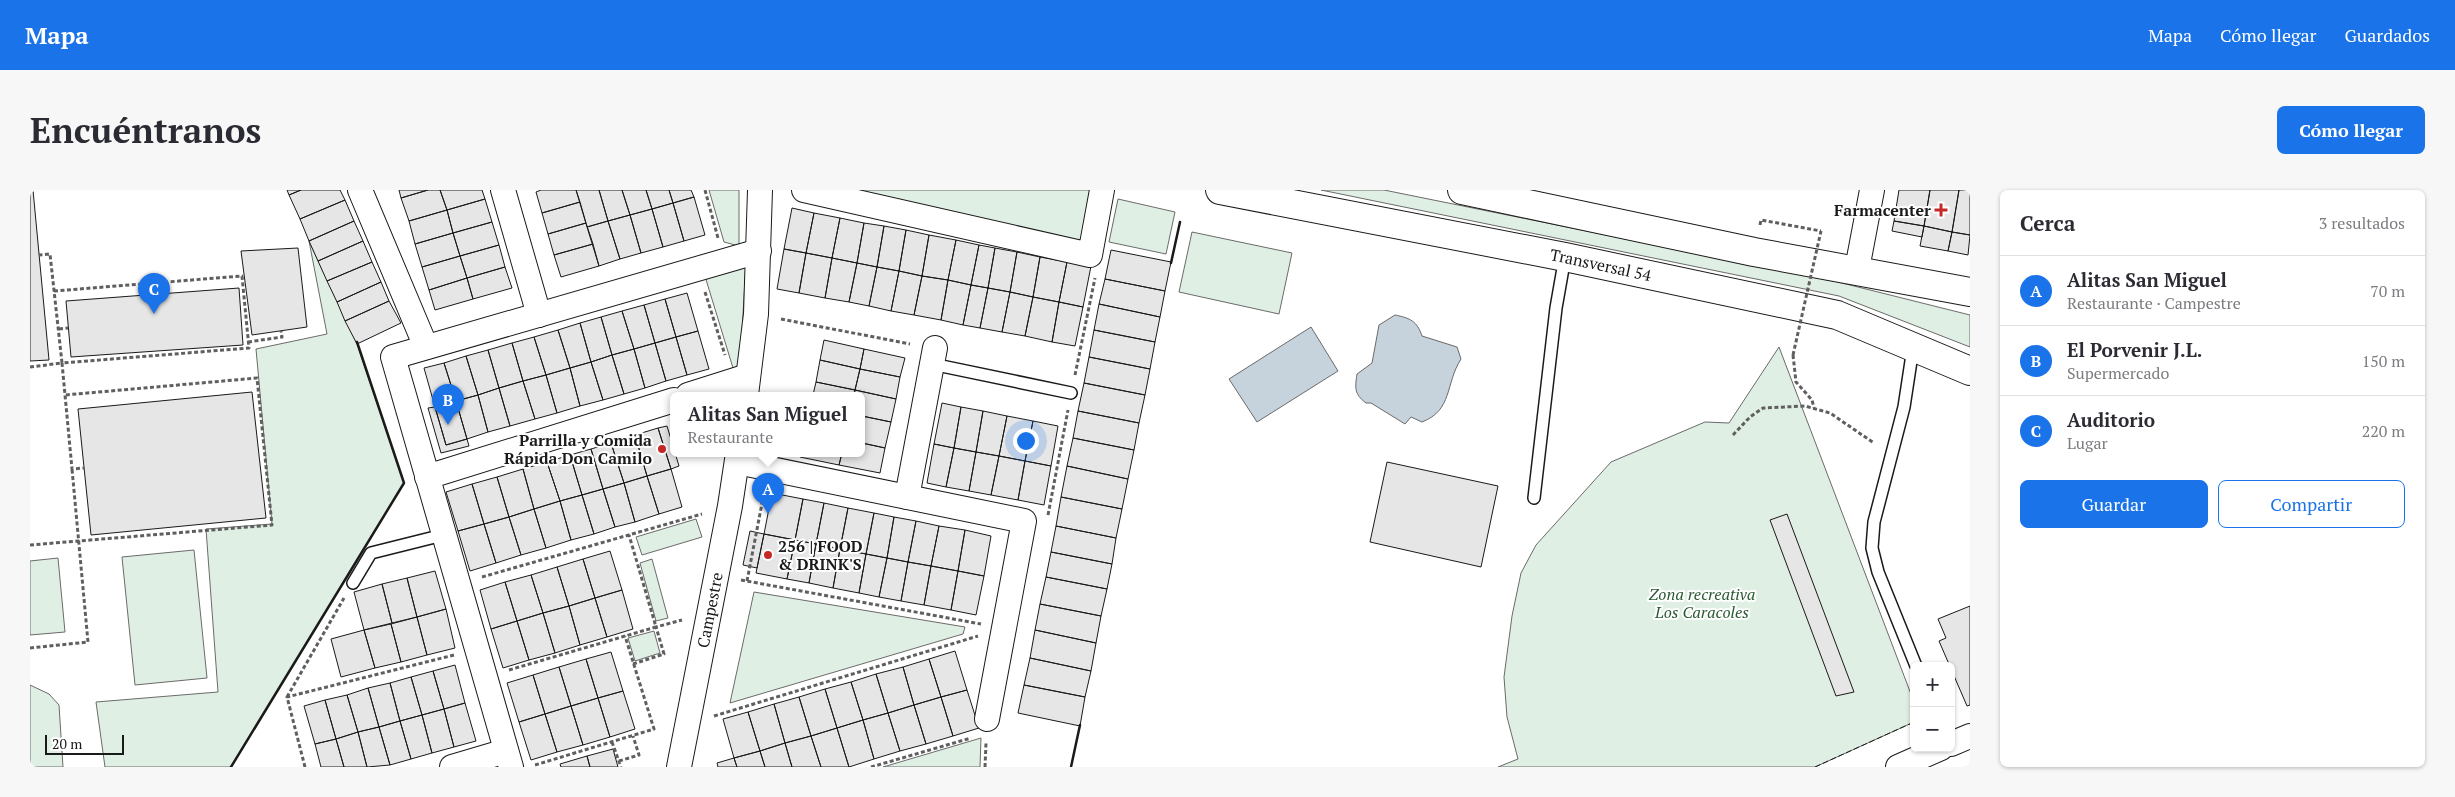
<!DOCTYPE html>
<html lang="es">
<meta charset="utf-8">
<style>
:root{--surface:#fff;--page:#f7f7f7;--text:#2b2b33;--muted:#7c7c81;--line:#e1e1e2;--accent:#1a73e8}
body{margin:0;font-family:"PT Serif",serif;background:var(--page);color:var(--text)}
.controls{position:absolute;right:15px;bottom:15px;display:grid;overflow:hidden;border-radius:8px;box-shadow:0 1px 4px #0004}
.controls button{width:45px;height:45px;display:grid;place-items:center;padding:0;border:0;border-bottom:1px solid var(--line);background:var(--surface);color:var(--text);font:25px sans-serif}
.scale{position:absolute;left:15px;bottom:12px;width:79px;box-sizing:border-box;padding-left:5px;border:2px solid #1a1a1a;border-top:0;font-size:14px;line-height:18px;white-space:nowrap;color:#1a1a1a;-webkit-text-stroke:4px #fff;paint-order:stroke}
.you{position:absolute;left:995px;top:250px;width:18px;height:18px;margin:-12px;border:4px solid #fff;border-radius:50%;background:#1a73e8;box-shadow:0 0 0 8px #1a73e833}
.badge{display:grid;place-items:center;width:32px;height:32px;border-radius:50%;background:var(--accent);color:#fff;font-size:16px;font-weight:700}
.pin{position:absolute;translate:-50% -41px;filter:drop-shadow(0 1px 2px #0008)}
.pin::after{content:'';position:absolute;top:26px;width:18px;height:15px;background:inherit;clip-path:polygon(0 0,100% 0,50% 100%)}
.popup{position:absolute;left:640px;top:202px;width:195px;height:65px;box-sizing:border-box;display:grid;place-content:center;border-radius:8px;background:var(--surface);filter:drop-shadow(0 1px 4px #0005);font-size:16px;white-space:nowrap;color:var(--muted)}
.popup b{font-size:19px;color:var(--text)}
.popup::after{content:'';position:absolute;left:50%;top:100%;margin-left:-10px;border:10px solid transparent;border-top-color:var(--surface)}
.list{margin:0;padding:0;list-style:none}
h2{display:flex;justify-content:space-between;align-items:center;height:65px;margin:0;padding:0 20px;font-size:21px}
h2 small{font-size:16px;font-weight:400;color:var(--muted)}
.list li{display:grid;grid-template-columns:32px 1fr auto;gap:15px;align-items:center;box-sizing:border-box;height:70px;padding:0 20px;border-top:1px solid var(--line)}
.list b{display:block;font-size:19px;white-space:nowrap}
.list p{margin:0;font-size:16px;white-space:nowrap;color:var(--muted)}
.list em{font-size:16px;font-style:normal;color:var(--muted)}
.actions{display:flex;gap:10px;padding:15px 20px}
.actions a{flex:1;padding:11px 0;border:1px solid var(--accent);border-radius:8px;text-align:center;font-size:18px;color:var(--accent)}
.actions .main{background:var(--accent);color:#fff}
.map{position:relative;flex:none;width:1940px;height:577px;overflow:hidden;border-radius:8px}
header{display:flex;align-items:center;gap:30px;box-sizing:border-box;height:70px;padding:0 25px;background:var(--accent);color:#fff}
header strong{font-size:24px}
nav{display:flex;gap:28px;margin-inline-start:auto;font-size:18px}
.intro{display:flex;align-items:center;justify-content:space-between;box-sizing:border-box;height:120px;padding:0 30px}
h1{margin:0;font-size:35px}
.button{padding:12px 22px;border-radius:8px;background:var(--accent);color:#fff;font-size:18px;font-weight:700}
main{display:flex;gap:30px;padding:0 30px}
aside{flex:1;background:var(--surface);border-radius:8px;box-shadow:0 1px 4px #0004}
.map>svg:first-child{display:block}
.green{fill:#e0efe3;stroke:#6a6a6a}
.water{fill:#c6d2dc;stroke:#6a6a6a}
.building{fill:#e6e6e6;stroke:#1a1a1a}
.lines{fill:none;stroke-linecap:round;stroke-linejoin:round}
.lane-casing{stroke:#1a1a1a;stroke-width:14}
.street-casing{stroke:#1a1a1a;stroke-width:26}
.primary-casing{stroke:#1a1a1a;stroke-width:30}
.path{stroke:#5f5f5f;stroke-width:3;stroke-dasharray:4 2.5;stroke-linecap:butt}
.lane{stroke:#fff;stroke-width:11}
.street{stroke:#fff;stroke-width:24}
.primary{stroke:#fff;stroke-width:28}
.path-bridge{stroke:#5f5f5f;stroke-width:3;stroke-dasharray:4 2.5;stroke-linecap:butt}
.fence{stroke:#1a1a1a;stroke-width:1;stroke-dasharray:6 2.5;stroke-linecap:butt}
.wall{stroke:#1a1a1a;stroke-width:2.5}
.poi-dot{fill:#c62828;stroke:#fff;stroke-width:2}
.labels{text-anchor:middle;stroke-width:4;stroke-linejoin:round;paint-order:stroke}
.poi-label{font-size:16px;font-weight:bold;fill:#1a1a1a;stroke:#fff;text-anchor:end}
.street-label{font-size:16px;fill:#1a1a1a;stroke:#fff}
.park-label{font-size:16px;font-style:italic;fill:#2b5a34;stroke:#fff}
</style>
<header>
<strong>Mapa</strong>
<nav><a>Mapa</a><a>Cómo llegar</a><a>Guardados</a></nav>
</header>
<div class="intro"><h1>Encuéntranos</h1><a class="button">Cómo llegar</a></div>
<main>
<div class="map">
<svg width="1940" height="577" viewBox="0 0 1940 577">
<rect width="100%" height="100%" fill="#fff"/>
<path class="green" d="M679 0H709V56L694 52Z
M823 0H1061L1053 53Z
M1291 0H1354L1808 92 1940 125V157L1809 106Z
M1088 9 1145 22 1136 64 1079 52Z
M1162 42 1262 63 1249 124 1149 102Z
M279 51 327 154 374 293 201 577H75L66 512 188 502 176 339 242 334 226 159 297 144Z
M716 72 710 177 703 178 674 83Z
M1749 157 1884 512V532L1785 577H1468L1488 569 1477 527 1474 487 1482 426 1491 383 1506 355 1581 272 1675 232 1699 233Z
M666 329 672 347 612 365 606 347Z
M164 360 177 488 105 495 92 367Z
M28 368 35 442 0 445V371Z
M622 369 638 428 626 431 610 373Z
M724 402 935 437 933 444 700 513Z
M624 441 630 463 605 471 598 448Z
M0 495 19 504 29 515 33 577H0Z
M951 548 950 577H853Z"/>
<path class="water" d="M1365 125C1380 128 1387 131 1392 146L1427 157 1431 169C1415 194 1423 220 1392 232L1381 227 1375 234 1341 213H1336C1324 204 1325 198 1327 184L1342 173 1349 135Z
M1281 137 1308 181 1227 232 1199 189Z"/>
<path class="building" d="M0 0H3L19 170 0 171Z
M257 0H271L259 5Z
M271 0H310L315 10 270 29 259 5Z
M369 0H398L371 8Z
M398 0H410L417 20 379 31 371 8Z
M410 0H452L455 9 417 20Z
M511 0H546L550 12 512 23 506 2Z
M546 0H569L578 31 557 37Z
M569 0H592L600 25 578 31Z
M592 0H616L622 19 600 25Z
M616 0H639L643 13 622 19Z
M639 0H661L664 7 643 13Z
M1869 0H1900L1894 36 1864 31Z
M1900 0H1929L1922 42 1894 36Z
M1929 0H1940V45L1922 42Z
M664 7 675 45 654 51 643 13Z
M455 9 462 32 423 43 417 20Z
M315 10 324 31 279 51 270 29Z
M550 12 556 33 518 44 512 23Z
M643 13 654 51 633 57 622 19Z
M762 18 784 23 776 63 754 59Z
M622 19 633 57 611 63 600 25Z
M417 20 423 43 385 54 379 31Z
M784 23 810 28 802 68 776 63Z
M600 25 611 63 590 69 578 31Z
M810 28 834 33 827 73 802 68Z
M324 31 333 51 288 71 279 51Z
M578 31 590 69 569 76 557 37Z
M1864 31 1894 36 1892 47 1862 41Z
M462 32 469 55 430 66 423 43Z
M556 33 563 54 524 65 518 44Z
M834 33 854 36 847 77 827 73Z
M854 36 876 40 869 81 847 77Z
M1894 36 1922 42 1918 61 1890 56Z
M876 40 899 45 892 86 869 81Z
M1922 42 1940 45 1938 65 1918 61Z
M423 43 430 66 392 77 385 54Z
M899 45 926 50 918 90 892 86Z
M926 50 949 55 941 95 918 90Z
M333 51 342 72 297 91 288 71Z
M563 54 569 76 531 87 524 65Z
M469 55 475 77 437 88 430 66Z
M949 55 965 58 958 98 941 95Z
M268 58 277 137 222 145 211 61Z
M965 58 987 62 980 102 958 98Z
M754 59 776 63 769 103 747 99Z
M1081 60 1141 72 1135 101 1075 89Z
M987 62 1010 67 1003 107 980 102Z
M776 63 802 68 795 108 769 103Z
M430 66 437 88 399 100 392 77Z
M1010 67 1037 72 1029 112 1003 107Z
M802 68 827 73 819 112 795 108Z
M342 72 351 92 307 112 297 91Z
M1037 72 1061 76 1053 117 1029 112Z
M827 73 847 77 839 116 819 112Z
M475 77 482 98 443 109 437 88Z
M847 77 869 81 861 121 839 116Z
M869 81 892 86 884 125 861 121Z
M892 86 918 90 911 130 884 125Z
M437 88 443 109 405 120 399 100Z
M1075 89 1135 101 1130 127 1069 114Z
M918 90 941 95 933 135 911 130Z
M351 92 359 111 315 131 307 112Z
M941 95 958 98 950 138 933 135Z
M209 98 213 155 41 167 36 111Z
M958 98 980 102 972 142 950 138Z
M980 102 1003 107 995 146 972 142Z
M657 103 668 141 646 147 635 109Z
M1003 107 1029 112 1022 152 995 146Z
M635 109 646 147 625 153 614 115Z
M359 111 371 133 327 154 315 131Z
M1029 112 1053 117 1045 156 1022 152Z
M1069 114 1130 127 1125 152 1064 140Z
M614 115 625 153 604 159 592 121Z
M592 121 604 159 582 165 571 127Z
M571 127 582 165 561 172 550 133Z
M550 133 561 172 540 178 528 140Z
M528 140 540 178 516 185 504 147Z
M1064 140 1125 152 1120 179 1059 167Z
M668 141 679 179 657 185 646 147Z
M504 147 516 185 493 191 482 153Z
M646 147 657 185 636 191 625 153Z
M794 150 834 159 830 179 790 170Z
M482 153 493 191 469 198 458 160Z
M625 153 636 191 615 198 604 159Z
M604 159 615 198 594 204 582 165Z
M834 159 875 168 870 187 830 179Z
M458 160 469 198 448 205 436 166Z
M582 165 594 204 573 210 561 172Z
M436 166 448 205 426 211 414 173Z
M1059 167 1120 179 1115 205 1054 193Z
M790 170 830 179 825 200 786 192Z
M561 172 573 210 550 216 540 178Z
M414 173 426 211 405 217 394 178Z
M540 178 550 216 527 223 516 185Z
M830 179 870 187 866 209 825 200Z
M516 185 527 223 505 229 493 191Z
M493 191 505 229 480 236 469 198Z
M786 192 825 200 824 205H783Z
M1054 193 1115 205 1109 233 1048 221Z
M469 198 480 236 458 242 448 205Z
M825 200 866 209 861 232 832 226V205H824Z
M222 202 236 328 61 345 48 219Z
M448 205 458 242 437 249 426 211Z
M426 211 437 249 416 255 405 217Z
M912 213 931 217 924 258 904 254Z
M405 217 416 255 437 249 439 256 411 263 398 218Z
M931 217 953 221 946 262 924 258Z
M953 221 977 226 969 266 946 262Z
M1048 221 1109 233 1104 260 1043 248Z
M832 226 861 232 855 258 832 253Z
M977 226 1003 231 995 271 969 266Z
M1003 231 1028 236 1021 276 995 271Z
M637 236 649 276 641 279 628 238Z
M628 238 641 279 617 286 605 245Z
M605 245 617 286 594 293 581 253Z
M1043 248 1104 260 1098 289 1037 276Z
M581 253 594 293 573 299 561 259Z
M832 253 855 258 850 283 809 275 812 263H832Z
M904 254 924 258 916 297 897 293Z
M924 258 946 262 939 301 916 297Z
M561 259 573 299 552 305 540 265Z
M946 262 969 266 961 305 939 301Z
M771 263H812L809 275 770 267Z
M540 265 552 305 530 311 517 272Z
M969 266 995 271 988 310 961 305Z
M995 271 1021 276 1014 315 988 310Z
M517 272 530 311 504 319 493 279Z
M1357 272 1468 296 1451 377 1340 352Z
M1037 276 1098 289 1092 319 1031 307Z
M493 279 504 319 479 327 467 287Z
M641 279 652 317 629 324 617 286Z
M617 286 629 324 605 332 594 293Z
M467 287 479 327 454 334 442 294Z
M594 293 605 332 585 337 573 299Z
M442 294 454 334 428 341 416 302Z
M573 299 585 337 564 344 552 305Z
M742 303 773 309 765 350 734 344Z
M552 305 564 344 541 350 530 311Z
M1031 307 1092 319 1086 348 1026 336Z
M773 309 794 313 786 354 765 350Z
M530 311 541 350 516 358 504 319Z
M794 313 818 318 810 359 786 354Z
M818 318 844 323 836 364 810 359Z
M504 319 516 358 491 365 479 327Z
M844 323 864 327 857 368 836 364Z
M1757 324 1824 502 1806 506 1740 330Z
M479 327 491 365 466 373 454 334Z
M864 327 886 331 878 372 857 368Z
M886 331 909 336 901 376 878 372Z
M454 334 466 373 440 381 428 341Z
M909 336 935 340 928 381 901 376Z
M1026 336 1086 348 1082 374 1021 362Z
M935 340 961 346 954 386 928 381Z
M720 341 734 344 727 378 713 375Z
M734 344 765 350 757 389 726 383Z
M765 350 786 354 779 393 757 389Z
M786 354 810 359 803 398 779 393Z
M810 359 836 364 829 403 803 398Z
M580 361 592 400 565 408 553 369Z
M1021 362 1082 374 1077 399 1016 387Z
M836 364 857 368 849 407 829 403Z
M857 368 878 372 871 411 849 407Z
M553 369 565 408 539 416 527 377Z
M878 372 901 376 894 415 871 411Z
M901 376 928 381 921 420 894 415Z
M527 377 539 416 513 423 501 385Z
M405 381 416 419 387 427 377 388Z
M928 381 954 386 946 425 921 420Z
M501 385 513 423 487 431 475 392Z
M1016 387 1077 399 1071 426 1010 414Z
M377 388 387 427 362 433 352 394Z
M475 392 487 431 461 439 450 400Z
M352 394 362 433 334 440 324 402Z
M592 400 603 439 577 447 565 408Z
M565 408 577 447 550 455 539 416Z
M1010 414 1071 426 1066 453 1005 440Z
M539 416 550 455 525 463 513 423Z
M1940 416V515L1937 516 1909 451 1916 448 1908 429Z
M416 419 425 458 397 465 387 427Z
M513 423 525 463 499 470 487 431Z
M387 427 397 465 371 472 361 434Z
M487 431 499 470 473 478 461 439Z
M361 434 371 472 345 478 334 440Z
M334 440 345 478 311 487 301 449Z
M1005 440 1066 453 1061 481 1000 468Z
M925 461 937 500 911 507 899 469Z
M581 462 593 501 568 508 556 469Z
M1000 468 1061 481 1055 507 994 495Z
M556 469 568 508 541 516 529 477Z
M899 469 911 507 884 515 873 477Z
M425 475 435 513 414 519 403 481Z
M529 477 541 516 515 524 503 485Z
M873 477 884 515 858 523 846 484Z
M403 481 414 519 392 525 381 487Z
M846 484 858 523 833 530 821 492Z
M503 485 515 524 489 532 477 493Z
M381 487 392 525 370 531 360 493Z
M821 492 833 530 807 538 795 499Z
M360 493 370 531 349 537 338 498Z
M994 495 1055 507 1050 536 988 523Z
M338 498 349 537 328 542 317 505Z
M795 499 807 538 781 546 769 507Z
M937 500 949 538 923 546 911 507Z
M593 501 605 539 580 547 568 508Z
M317 505 328 542 306 549 295 510Z
M769 507 781 546 755 553 744 514Z
M911 507 923 546 896 554 884 515Z
M568 508 580 547 553 555 541 516Z
M295 510 306 549 285 554 274 516Z
M435 513 446 551 424 557 414 519Z
M744 514 755 553 730 561 718 522Z
M884 515 896 554 870 561 858 523Z
M541 516 553 555 527 562 515 524Z
M414 519 424 557 402 563 392 525Z
M718 522 730 561 704 568 693 529Z
M858 523 870 561 844 569 833 530Z
M515 524 527 562 501 570 489 532Z
M392 525 402 563 381 569 370 531Z
M833 530 844 569 819 577 807 538Z
M370 531 381 569 360 575 349 537Z
M349 537 360 575 337 577 328 542Z
M807 538 819 577H791L781 546Z
M328 542 337 577H314L306 549Z
M781 546 791 577H762L755 553Z
M306 549 314 577H291L285 554Z
M755 553 762 577H735L730 561Z
M583 559 588 577H560L557 566Z
M730 561 735 577H707L704 568Z
M557 566 560 577H531L530 574Z
M704 568 707 577H688L687 573Z"/>
<g class="lines">
<g class="lane-casing">
<path id="lane" d="M1883 158 1874 217 1844 332 1842 358 1848 382 1886 476
M902 174 1041 203
M1504 308 1526 118 1535 67
M323 393 341 363 413 345"/>
</g>
<g class="street-casing">
<g id="street">
<path d="M330 0 396 157"/>
<path d="M473 0 509 125"/>
<path d="M774 0 1060 65 1072 0"/>
<path d="M1827 79 1842 0"/>
<path d="M658 205 718 186"/>
<path d="M716 205 726 124 730 0"/>
<path d="M707 272 994 331 957 529"/>
<path d="M397 287 644 210"/>
<path d="M877 307 905 158"/>
<path d="M1921 554 1940 546"/>
<path d="M422 577 476 561"/>
<path d="M481 577 363 167 729 61"/>
<path id="s1" d="M649 577 700 316 708 263"/>
<path d="M1868 577 1911 558"/>
</g>
</g>
<g class="primary-casing">
<g id="primary">
<path id="s2" d="M1190 0 1535 67 1807 125 1940 181"/>
<path d="M1432 0 1724 62 1940 102"/>
</g>
</g>
<path class="path" d="M675 0 688 48
M1730 35 1731 30 1791 41
M24 101 212 86 219 158 32 173 42 279 54 278
M675 102 695 165
M751 129 880 154
M29 139 38 138
M218 152 252 147 251 141
M1763 165 1766 192 1782 210 1784 218
M0 177 32 173 20 64 9 65
M1045 185 1065 88
M1703 245 1720 227 1733 218 1775 216 1800 223 1844 253
M1018 325 1038 220
M0 355 242 335 227 188 35 205
M452 387 672 324
M711 390 951 434
M717 391 734 303
M0 458 58 452 42 279
M603 474 634 464 626 437 652 430
M479 480 626 437 599 345
M257 507 314 408
M684 526 948 446
M582 552 591 577
M589 571 609 565 603 546
M505 575 624 539 595 446
M275 577 257 507 424 465
M841 577 941 548
M955 577 956 553"/>
<use href="#lane" class="lane"/>
<use href="#street" class="street"/>
<use href="#primary" class="primary"/>
<path class="path-bridge" d="M1763 165 1791 41"/>
<path class="fence" d="M1785 577 1884 532"/>
<path class="wall" d="M1141 73 1150 32
M201 577 374 293 327 152
M1041 577 1050 535"/>
</g>
<g class="poi-dot">
<path d="M1908.5 12.5h5v5h5v5h-5v5h-5v-5h-5v-5h5z"/>
<circle cx="632" cy="259" r="5"/>
<circle cx="738" cy="365" r="5"/>
</g>
<g class="labels">
<g class="poi-label">
<text x="1901" y="26">Farmacenter</text>
<text x="622" y="256">Parrilla y Comida<tspan x="622" dy="18">Rápida Don Camilo</tspan></text>
<text x="748" y="362" text-anchor="start">256 | FOOD<tspan x="748" dy="18">&amp; DRINK'S</tspan></text>
</g>
<g class="street-label">
<text dy="6" stroke="none"><textPath href="#s2" startOffset="388">Transversal 54</textPath></text>
<text dy="6" stroke="none"><textPath href="#s1" startOffset="160">Campestre</textPath></text>
</g>
<g class="park-label">
<text x="1672" y="410">Zona recreativa<tspan x="1672" dy="18">Los Caracoles</tspan></text>
</g>
</g>
</svg>
<div class="controls">
<button>+</button>
<button>−</button>
</div>
<div class="scale">20 m</div>
<div class="you"></div>
<div class="pin badge" style="left:738px;top:324px">A</div>
<div class="popup"><b>Alitas San Miguel</b>Restaurante</div>
<div class="pin badge" style="left:418px;top:235px">B</div>
<div class="pin badge" style="left:124px;top:124px">C</div>
</div>
<aside>
<h2>Cerca<small>3 resultados</small></h2>
<ul class="list">
<li><span class="badge">A</span><div><b>Alitas San Miguel</b><p>Restaurante · Campestre</p></div><em>70 m</em></li>
<li><span class="badge">B</span><div><b>El Porvenir J.L.</b><p>Supermercado</p></div><em>150 m</em></li>
<li><span class="badge">C</span><div><b>Auditorio</b><p>Lugar</p></div><em>220 m</em></li>
</ul>
<div class="actions"><a class="main">Guardar</a><a>Compartir</a></div>
</aside>
</main>
